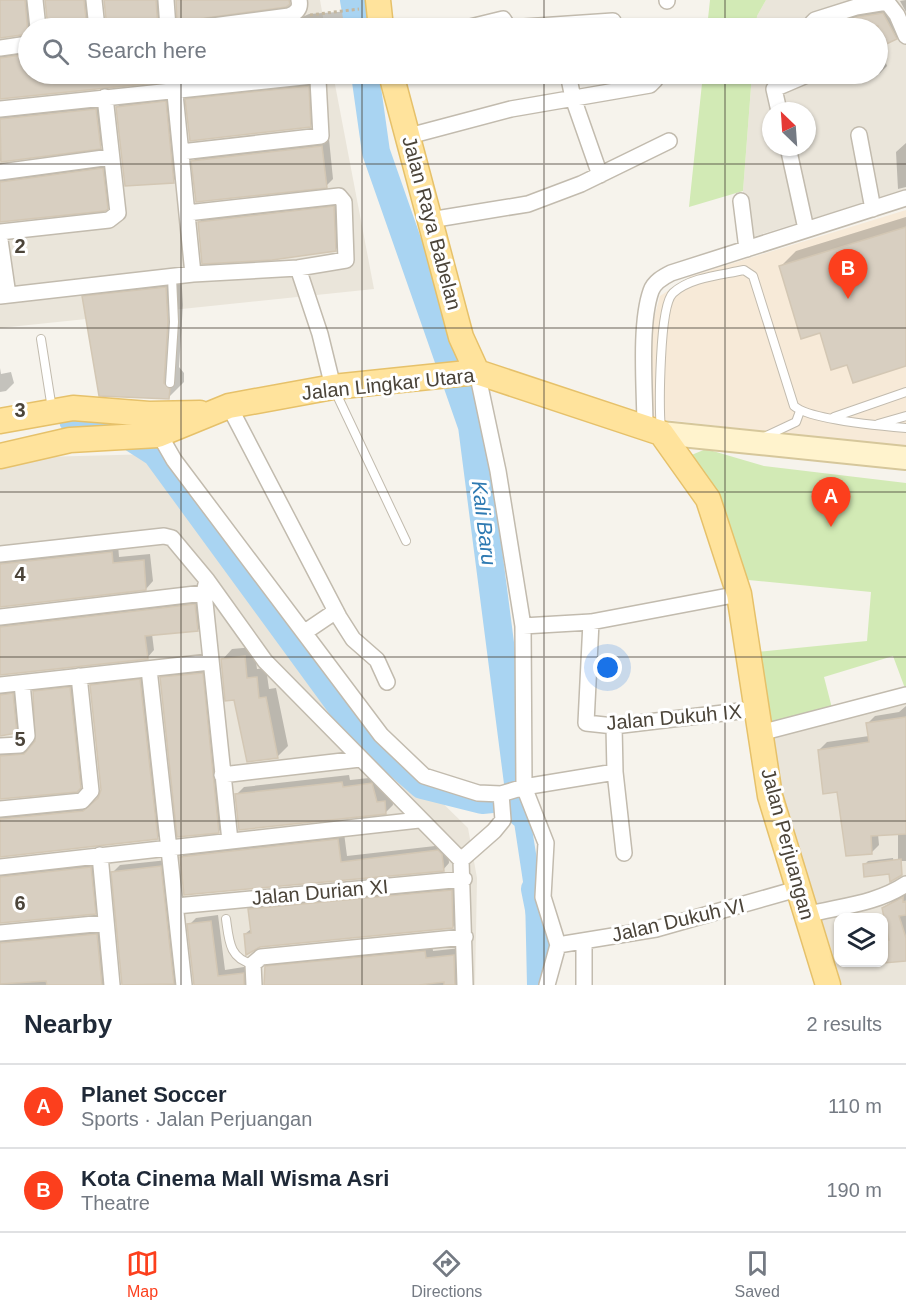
<!DOCTYPE html>
<meta charset="utf-8">
<style>
:root{--surface:#fff;--page:#f2f2f3;--text:#1f2937;--muted:#747a83;--line:#e0e1e3;--accent:#fc3f1d}
body{margin:0;font-family:Helvetica,sans-serif;background:var(--page);color:var(--text)}
.controls{position:absolute;right:18px;bottom:18px;display:grid;overflow:hidden;border-radius:12px;box-shadow:0 2px 4px #0004}
.controls button{width:54px;height:54px;display:grid;place-items:center;padding:0;border:0;border-bottom:2px solid var(--line);background:var(--surface);color:var(--text);font:30px sans-serif}
.compass{position:absolute;left:762px;top:102px;width:54px;height:54px;border-radius:50%;background:var(--surface);box-shadow:0 2px 4px #0004;rotate:335deg}
.you{position:absolute;left:608px;top:668px;width:21px;height:21px;margin:-15px;border:4px solid #fff;border-radius:50%;background:#1a73e8;box-shadow:0 0 0 9px #1a73e833}
.badge{display:grid;place-items:center;width:39px;height:39px;border-radius:50%;background:var(--accent);color:#fff;font-size:20px;font-weight:700}
.pin{position:absolute;translate:-50% -50px;filter:drop-shadow(0 2px 3px #0008)}
.pin::after{content:'';position:absolute;top:32px;width:21px;height:18px;background:inherit;clip-path:polygon(0 0,100% 0,50% 100%)}
.list{margin:0;padding:0;list-style:none}
h2{display:flex;justify-content:space-between;align-items:center;height:78px;margin:0;padding:0 24px;font-size:26px}
h2 small{font-size:20px;font-weight:400;color:var(--muted)}
.list li{display:grid;grid-template-columns:39px 1fr auto;gap:18px;align-items:center;box-sizing:border-box;height:84px;padding:0 24px;border-top:2px solid var(--line)}
.list b{display:block;font-size:22px;white-space:nowrap}
.list p{margin:0;font-size:20px;white-space:nowrap;color:var(--muted)}
.list em{font-size:20px;font-style:normal;color:var(--muted)}
.icon{flex:none;width:33px;height:33px;fill:none;stroke:currentColor;stroke-width:2;stroke-linecap:round;stroke-linejoin:round}
.map{position:relative;flex:none;width:906px;height:985px;overflow:hidden}
.search{position:absolute;background:var(--surface);box-shadow:0 2px 4px #0004;left:18px;right:18px;top:18px;height:66px;display:flex;align-items:center;gap:15px;box-sizing:border-box;padding:0 21px;border-radius:33px;color:var(--muted);font-size:22px}
.sheet{height:246px;background:var(--surface)}
nav{display:flex;justify-content:space-around;align-items:center;box-sizing:border-box;height:84px;border-top:2px solid var(--line);background:var(--surface);font-size:16px;color:var(--muted)}
nav a{display:grid;justify-items:center;gap:3px}
nav .on{color:var(--accent)}
.map>svg:first-child{display:block}
.residential{fill:#eae5da;fill-rule:evenodd}
.commercial{fill:#f7ead8}
.green{fill:#d2eab5}
.water{fill:#a9d4f2}
.shadow{fill:#0003}
.lines{fill:none;stroke-linecap:round;stroke-linejoin:round}
.river{stroke:#a9d4f2;stroke-width:28}
.building{fill:#d8cfc1;stroke:#d3c7b4;stroke-width:1.5}
.lane-casing{stroke:#c2bbae;stroke-width:10}
.street-casing{stroke:#c2bbae;stroke-width:18}
.secondary-casing{stroke:#d6c79b;stroke-width:26}
.primary-casing{stroke:#e6c16a;stroke-width:27}
.path{stroke:#c4b79f;stroke-width:3;stroke-dasharray:3 3;stroke-linecap:butt}
.lane{stroke:#fff;stroke-width:8}
.street{stroke:#fff;stroke-width:15}
.secondary{stroke:#fff3cd;stroke-width:22}
.primary{stroke:#ffe39c;stroke-width:24}
.grid{fill:none;stroke:#4b4439;stroke-width:1.5;stroke-opacity:0.55}
.labels{text-anchor:middle;stroke-width:6;stroke-linejoin:round;paint-order:stroke}
.street-label{font-size:20px;fill:#4b4439;stroke:#fff}
.water-label{font-size:21px;font-style:italic;fill:#2e7ab2;stroke:#fff}
.grid-label{font-size:20px;text-anchor:middle;font-weight:bold;fill:#4b4439;stroke:#fff;stroke-width:6;stroke-linejoin:round;paint-order:stroke}
</style>
<div class="map">
<svg width="906" height="985" viewBox="0 0 906 985">
<rect width="100%" height="100%" fill="#f6f3ec"/>
<path class="residential" d="M0 0H320L325 28H28V74H333L374 289 0 328Z
M766 0H906V190L746 239 743 191 752 74H878V28H756L757 16ZM771 111H807V147H771Z
M154 454 373 735 468 828 477 878 475 985H0V467L42 457Z
M906 692V985H841L835 960 778 795 768 728ZM838 918H884V962H838Z"/>
<path class="commercial" d="M906 210V448L651 418V329L660 296 691 276Z"/>
<path class="green" d="M710 0H766L757 16 756 28H707Z
M703 74H752L743 191 689 207Z
M706 449 764 466 906 483V691L893 656 824 677 832 708 767 726 757 652 867 641 871 592 748 580 743 587 689 456Z"/>
<path class="water" d="M526 791 543 897 541 985H527L525 895 510 796Z"/>
<path class="shadow" d="M0 0H33L36 28H28V34L0 38Z
M46 0H92L98 28H49Z
M105 0H164L169 28H108Z
M177 0H292L289 3 194 17V22L198 28H179Z
M906 0V12L900 1Z
M890 6 903 31 896 38 879 45 887 66 880 73 866 79 864 74H878V28H838L837 25 844 18 866 10Z
M351 11 352 28H228L298 19 309 14Z
M0 47 28 48V74H170L163 80 0 99Z
M184 74H229L185 78Z
M315 80 317 119 310 126 187 100 194 93Z
M173 95 181 174 173 181 117 107 125 100Z
M103 102 107 140 100 147 0 161V108Z
M329 139 333 179 326 186 193 161 200 154Z
M906 143V187L898 189 896 152Z
M110 162 114 200 107 207 0 221V172Z
M340 201 342 243 335 250 199 222 205 216Z
M906 217V365L848 363 821 331 781 266 796 251Z
M181 272 183 305 179 367 184 373V382L168 398 83 297 99 281Z
M0 368 1 374 11 372 14 383 6 391 0 392Z
M118 545 119 557 150 554 153 581 146 589 0 606V555Z
M202 598 205 622 198 630 152 634 154 650 147 658 0 674V617Z
M254 647 257 669 266 668 269 689 276 688 288 746 278 756 235 699 222 660 232 649Z
M209 667 225 825 219 831 161 678 168 671Z
M147 673 165 831 157 838 0 857V807L9 812 94 803 102 791 91 686 98 678Z
M77 681 87 779 77 790 0 799V745L8 749 32 747 37 742 34 692 41 685Z
M0 683 20 687 23 724 16 732 0 735Z
M906 706V861H898V833L878 834 879 845 872 852 819 750 827 742 869 736 867 724 875 716 899 712Z
M349 775 350 780 379 777 385 795 392 794 393 805 386 812 236 795 244 787Z
M344 833 347 856 444 845 448 848 449 863 443 870 181 857 188 851Z
M893 858 895 869 865 864 868 861Z
M98 860 102 905 95 913 0 922V867Z
M168 860 186 985H123L113 872 120 865Z
M457 885 458 922 453 927 245 934 251 929 249 910 254 904Z
M906 892V959L885 961 884 940 890 934 883 908Z
M218 915 225 970 250 966 256 985H195L189 925 196 918Z
M104 927 114 985H0V932Z
M432 944 433 951 461 948 467 985H265L267 967 274 960Z"/>
<g class="lines">
<path class="river" d="M354 0 359 28
M365 74 376 152 472 426 522 814
M73 420 103 419 156 453 357 728 422 785 482 800 492 799
M535 889 543 929 541 985"/>
</g>
<path class="building" d="M0 0H25L28 34 0 38Z
M45 0H84L87 28H48Z
M104 0H156L158 28H107Z
M176 0H289L290 4 286 7 177 22Z
M883 13 897 39 878 48V26L827 28 858 17Z
M28 54V74H163L164 82 0 99V58Z
M183 74H244L183 80Z
M309 86 311 127 190 141 185 99Z
M166 101 174 183 125 186 116 107Z
M96 109 101 149 1 162 0 119Z
M322 146 327 188 196 202 191 161Z
M103 168 108 209 105 211 0 222V182Z
M334 206 336 251 272 260 202 264 198 222Z
M906 227V366L853 383 847 365 831 370 820 333 801 339 779 266Z
M166 287 168 322 164 383 170 389 169 399 99 396 82 296Z
M112 552 113 563 144 560 146 590 0 607V564Z
M195 604 198 631 145 636 148 659 0 675V627Z
M245 656 247 678 257 677 259 698 266 697 278 758 247 762 234 700 225 701 221 659Z
M203 673 219 833 177 837 160 677Z
M140 679 158 839 0 857V819L83 811 98 798 101 790 90 685Z
M70 687 81 788 77 792 0 799V756L24 754 35 741 33 691Z
M13 693 17 733 0 736V695Z
M906 717V834L871 836 872 854 846 856 837 792 823 794 818 750 869 742 866 723Z
M342 782 343 787 372 783 377 802 385 801 386 814 239 830 235 794Z
M338 839 341 862 438 850 442 854 444 871 184 895 180 857Z
M901 859 902 875 890 882 889 874 864 877 863 864Z
M161 866 174 984 122 985 111 872Z
M91 867 96 914 0 923V877Z
M452 890 453 928 260 947 246 955 244 934 251 933 248 909Z
M903 897V902L906 901V915L899 916 906 938V961L884 963V940H889L882 908Z
M211 921 218 976 244 973V985H194L187 924Z
M97 934 102 985H47L46 981 0 984V943Z
M425 951 426 958 454 955 455 985H444V982L419 985H264L265 966Z"/>
<g class="lines">
<g class="lane-casing">
<path id="lane" d="M41 339 52 409
M170 383 174 322 172 277
M335 391 406 541
M834 417 906 392
M878 424 906 416
M661 430C659 408 659 306 673 293 690 277 722 275 744 270L753 276 794 406C810 420 882 426 906 428
M764 437 796 422 800 411
M226 919C229 940 229 959 253 964"/>
</g>
<g class="street-casing">
<path id="street" d="M35 0 38 28
M94 0 97 28
M166 0 168 28
M667 0V1
M197 28 289 16C296 13 301 9 299 0
M466 28 503 19 509 28 613 21
M812 28V23L815 20 856 7 887 2 897 15 906 36
M0 48 28 44
M173 74 193 274
M568 74 573 98 600 175
M0 109 313 76 318 80 321 136 181 152
M779 111 774 89 809 74
M859 135 873 209
M409 136 511 109 650 85 655 80 656 74
M788 147 806 229
M0 172 111 157
M741 201 747 249
M430 220 528 204 581 184 669 141
M0 232 109 220 118 213 105 97
M0 240 8 295
M298 268 320 334 333 387
M0 296 193 274 298 268 346 260 344 202 339 196 187 213
M477 372 498 471 523 626 524 787 546 843 543 897 558 945 547 985
M229 406 339 617 353 639 377 660 387 682
M155 427 174 460 381 735 424 776 478 793 501 794
M645 428C645 391 639 325 651 291 654 282 663 277 671 273L906 198
M0 554 164 536 172 538 207 580 265 661 461 860 465 985
M207 580 204 593 230 841
M0 617 204 593
M591 622 586 723 614 726 757 709
M523 626 591 622 739 594
M305 632 336 611
M149 669 184 985
M0 685 210 662
M614 726 615 772 624 853
M760 733 906 695
M0 746 20 745 27 736 22 683
M222 775 360 759
M0 809 82 801 91 791 79 676
M100 855 112 985
M461 860 494 831 503 820 501 794 524 787 615 772
M0 867 419 820
M176 906 464 879
M806 915C840 906 876 904 906 884
M0 933 105 923
M558 945 656 929 797 889
M254 985 253 964 261 957 465 937
M584 985V941"/>
</g>
<g class="secondary-casing">
<path id="secondary" d="M661 433 906 458"/>
</g>
<g class="primary-casing">
<path id="primary" d="M378 0 381 28
M391 74 461 337 477 372
M0 421 73 408 149 414 200 413
M0 456 70 440 158 435 229 406 333 387 477 372 661 433 708 499 739 594 770 796 828 985"/>
</g>
<path class="path" d="M310 15 359 9"/>
<use href="#lane" class="lane"/>
<use href="#street" class="street"/>
<use href="#secondary" class="secondary"/>
<use href="#primary" class="primary"/>
</g>
<path class="grid" d="M181 0V28M362 0V28M544 0V28M725 0V28M181 74V985M362 74V985M544 74V985M725 74V985M0 164H906M0 328H906M0 492H906M0 657H906M0 821H906"/>
<g class="labels">
<g class="street-label">
<text transform="translate(432 223) rotate(75)" y="7">Jalan Raya Babelan</text>
<text transform="translate(388 384) rotate(-6)" y="7">Jalan Lingkar Utara</text>
<text transform="translate(674 717) rotate(-5)" y="7">Jalan Dukuh IX</text>
<text transform="translate(788 844) rotate(75)" y="7">Jalan Perjuangan</text>
<text transform="translate(320 892) rotate(-5)" y="7">Jalan Durian XI</text>
<text transform="translate(678 920) rotate(-13)" y="7">Jalan Dukuh VI</text>
</g>
<g class="water-label">
<text transform="translate(484 523) rotate(83)" y="7">Kali Baru</text>
</g>
</g>
<g class="grid-label">
<text x="20" y="253">2</text>
<text x="20" y="417">3</text>
<text x="20" y="581">4</text>
<text x="20" y="746">5</text>
<text x="20" y="910">6</text>
</g>
</svg>
<div class="controls">
<button><svg class="icon" aria-label="layers" viewBox="0 0 24 24"><path d="M12 4l9 5-9 5-9-5zM3 14l9 5 9-5"/></svg></button>
</div>
<svg class="compass" viewBox="-18 -18 36 36"><path d="M0-13l5 13h-10z" fill="#e53935"/><path d="M0 13l5-13h-10z" fill="#747a83"/></svg>
<div class="you"></div>
<div class="pin badge" style="left:831px;top:527px">A</div>
<div class="pin badge" style="left:848px;top:299px">B</div>
<div class="search"><svg class="icon" aria-label="search" viewBox="0 0 24 24"><circle cx="10" cy="10" r="6"/><path d="M15 15l6 6"/></svg>Search here</div>
</div>
<section class="sheet">
<h2>Nearby<small>2 results</small></h2>
<ul class="list">
<li><span class="badge">A</span><div><b>Planet Soccer</b><p>Sports · Jalan Perjuangan</p></div><em>110 m</em></li>
<li><span class="badge">B</span><div><b>Kota Cinema Mall Wisma Asri</b><p>Theatre</p></div><em>190 m</em></li>
</ul>
</section>
<nav>
<a class="on"><svg class="icon" aria-label="map" viewBox="0 0 24 24"><path d="M3 6l6-2 6 2 6-2v14l-6 2-6-2-6 2zM9 4v14M15 6v14"/></svg>Map</a>
<a><svg class="icon" aria-label="directions" viewBox="0 0 24 24"><path d="M12 3l9 9-9 9-9-9zM9 14v-3h6M13 9l2 2-2 2"/></svg>Directions</a>
<a><svg class="icon" aria-label="saved" viewBox="0 0 24 24"><path d="M7 4h10v16l-5-4-5 4z"/></svg>Saved</a>
</nav>
